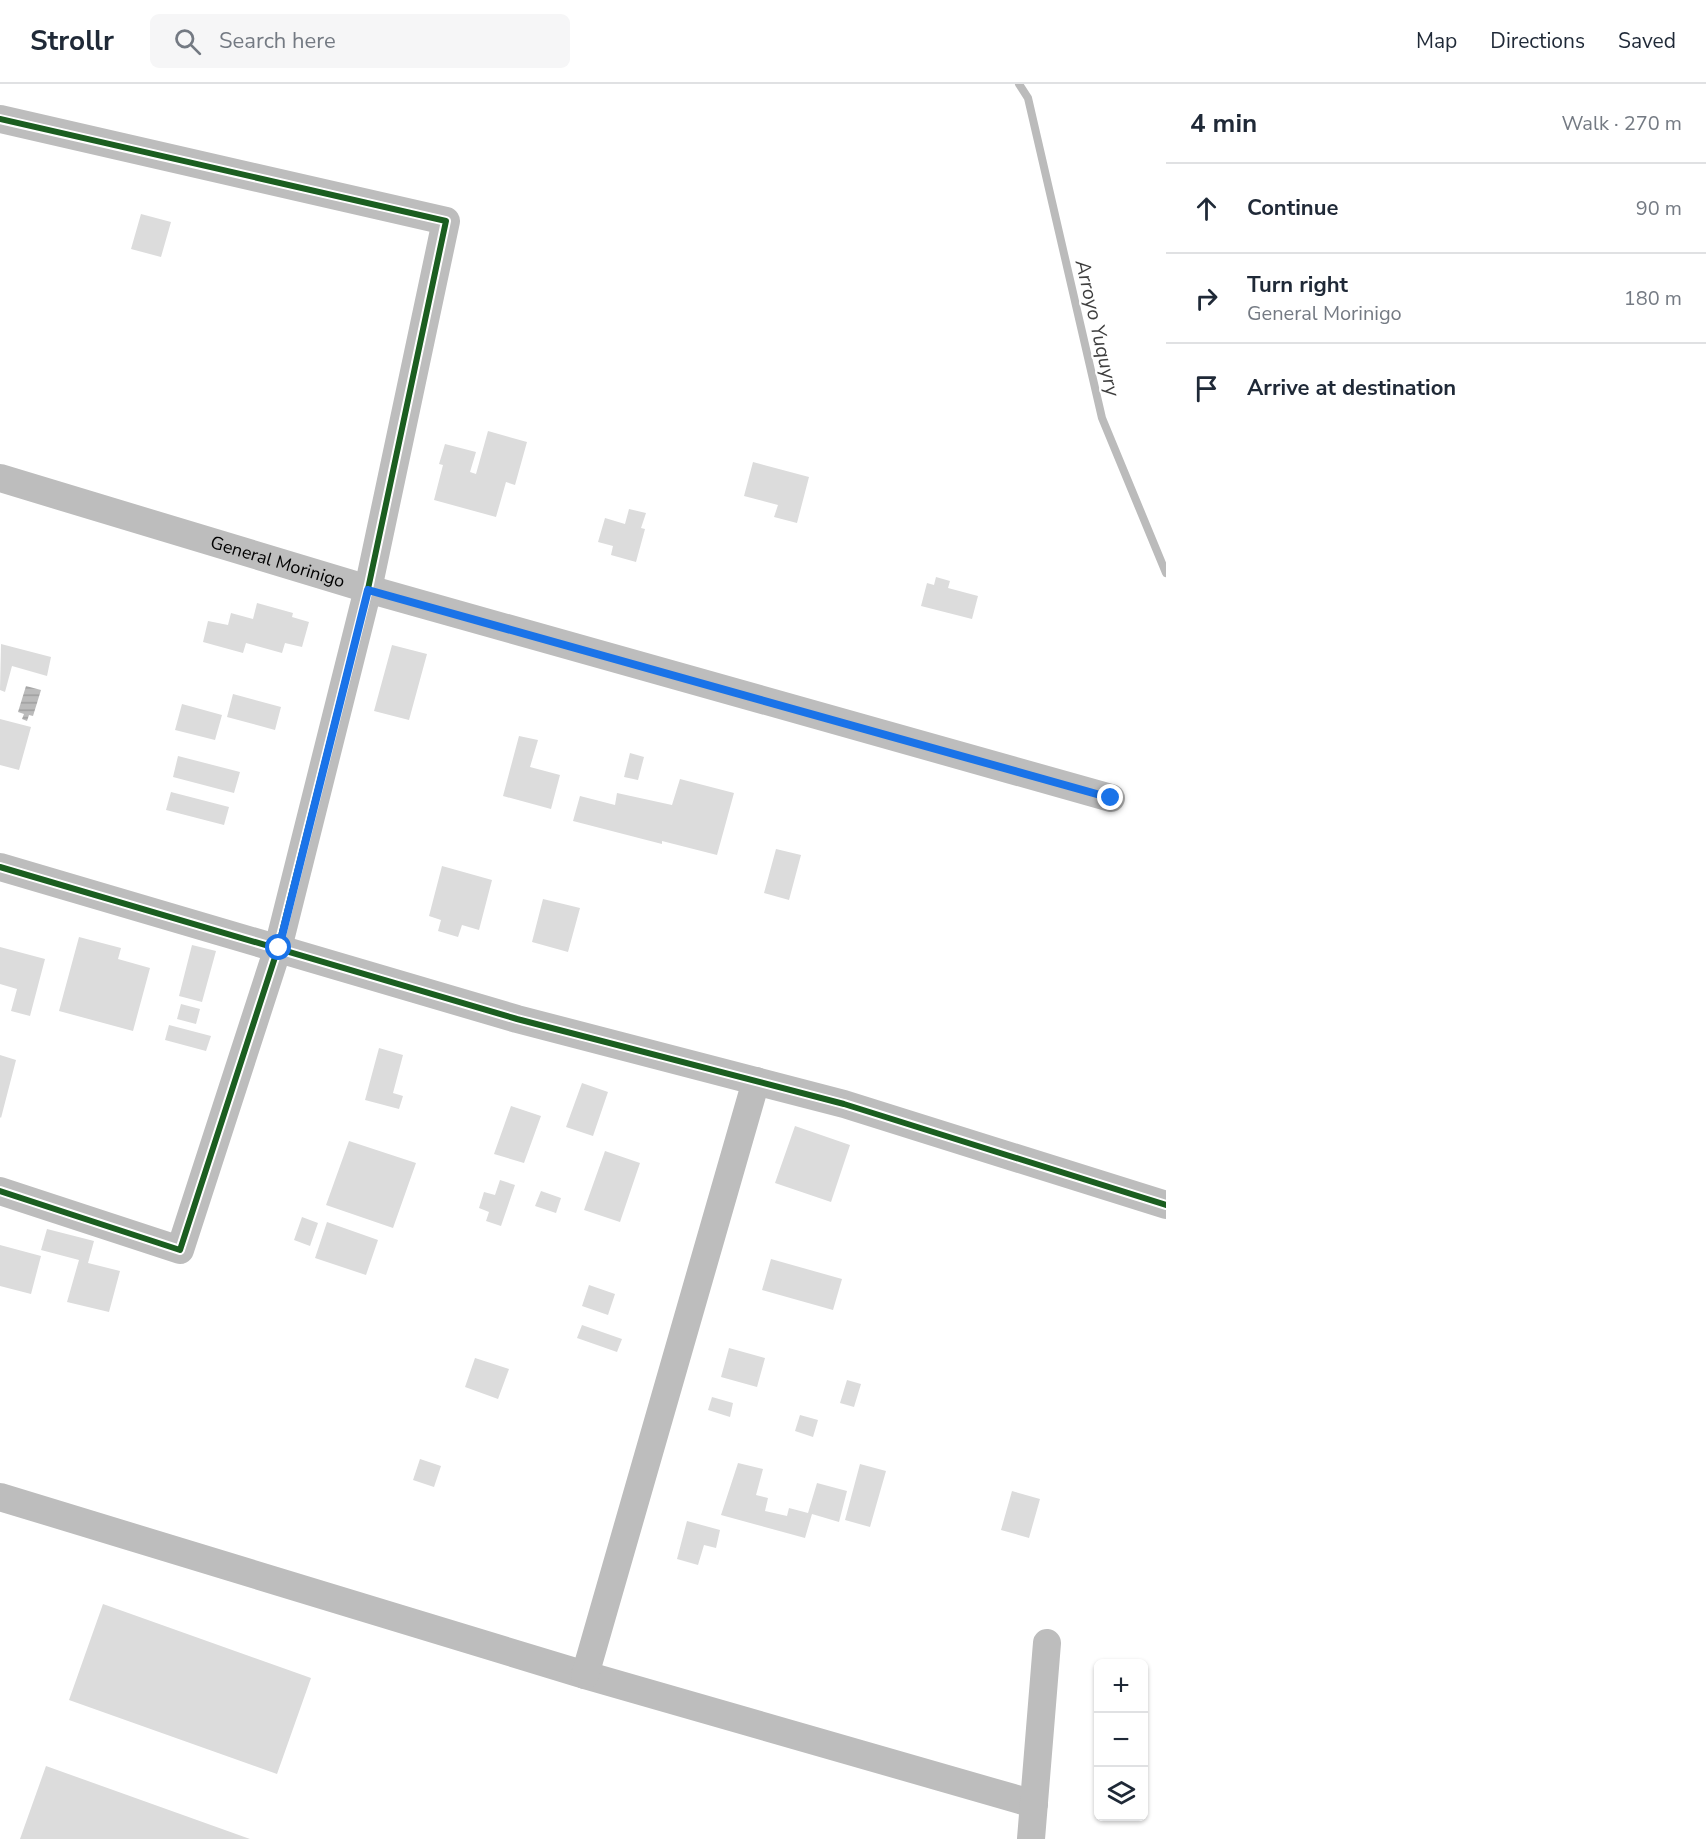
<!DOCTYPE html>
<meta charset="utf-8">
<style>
:root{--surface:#fff;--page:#f6f6f7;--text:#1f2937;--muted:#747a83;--line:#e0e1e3}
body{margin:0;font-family:"Nunito Sans",sans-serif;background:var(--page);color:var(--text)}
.controls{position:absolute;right:18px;bottom:18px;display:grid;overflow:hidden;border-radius:9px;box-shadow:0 2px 4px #0004}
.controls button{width:54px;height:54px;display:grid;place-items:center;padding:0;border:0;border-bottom:2px solid var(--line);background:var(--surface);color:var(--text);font:30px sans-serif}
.stop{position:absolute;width:18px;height:18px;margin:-14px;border:4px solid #1a73e8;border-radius:50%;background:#fff}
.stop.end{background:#1a73e8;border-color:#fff;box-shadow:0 2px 6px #0008}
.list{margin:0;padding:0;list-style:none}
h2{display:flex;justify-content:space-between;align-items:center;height:78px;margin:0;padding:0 24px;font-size:26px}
h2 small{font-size:20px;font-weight:400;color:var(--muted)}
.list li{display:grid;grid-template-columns:39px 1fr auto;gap:18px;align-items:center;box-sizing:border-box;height:90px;padding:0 24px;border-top:2px solid var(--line)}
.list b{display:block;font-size:22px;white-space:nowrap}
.list p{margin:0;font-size:20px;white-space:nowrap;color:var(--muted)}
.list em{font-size:20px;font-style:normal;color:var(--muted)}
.icon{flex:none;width:33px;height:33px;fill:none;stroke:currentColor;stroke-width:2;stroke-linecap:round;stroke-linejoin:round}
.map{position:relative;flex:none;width:1166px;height:1755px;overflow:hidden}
header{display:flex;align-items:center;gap:36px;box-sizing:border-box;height:84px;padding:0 30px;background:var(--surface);border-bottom:2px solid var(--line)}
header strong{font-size:28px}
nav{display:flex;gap:33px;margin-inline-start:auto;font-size:21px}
.search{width:420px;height:54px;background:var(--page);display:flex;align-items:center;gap:15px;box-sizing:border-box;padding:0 21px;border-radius:9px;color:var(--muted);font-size:22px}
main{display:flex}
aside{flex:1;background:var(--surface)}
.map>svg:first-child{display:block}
.water{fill:url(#water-rules)}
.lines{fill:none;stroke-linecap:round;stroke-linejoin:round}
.stream{stroke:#bbb;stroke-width:8}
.building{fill:#dcdcdc}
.minor{stroke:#bdbdbd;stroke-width:28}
.cycleway-casing{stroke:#fff;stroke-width:10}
.cycleway{stroke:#1b5e20;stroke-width:6}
.route{stroke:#1a73e8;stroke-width:8}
.labels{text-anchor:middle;stroke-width:4.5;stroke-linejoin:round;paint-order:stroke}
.street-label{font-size:18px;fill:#000;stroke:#fff}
.water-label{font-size:20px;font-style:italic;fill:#3f3f3f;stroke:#fff}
</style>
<header>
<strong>Strollr</strong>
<div class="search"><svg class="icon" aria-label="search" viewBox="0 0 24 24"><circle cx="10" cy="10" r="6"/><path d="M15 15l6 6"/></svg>Search here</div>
<nav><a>Map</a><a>Directions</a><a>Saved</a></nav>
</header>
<main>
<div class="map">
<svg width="1166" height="1755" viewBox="0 0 1166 1755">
<defs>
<pattern id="water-rules" width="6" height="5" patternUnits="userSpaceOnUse" patternTransform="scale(1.5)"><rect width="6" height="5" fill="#bbb"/><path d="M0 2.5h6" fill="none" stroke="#9f9f9f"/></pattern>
</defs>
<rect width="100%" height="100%" fill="#fff"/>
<path class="water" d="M26 602 41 606 33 632 29 631 27 637 22 635 24 630 18 628Z"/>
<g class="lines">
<path class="stream" d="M1019 0 1028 14 1102 334 1166 489"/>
</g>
<path class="building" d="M141 130 171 138 161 173 131 165Z
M488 347 527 358 515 401 506 398 496 433 434 416 443 381 439 380 445 360 476 368 470 388 476 390Z
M753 378 809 393 797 439 774 433 778 421 744 412Z
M629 425 646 429 641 444 645 445 636 478 611 471 613 462 598 458 605 434 625 440Z
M936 493 950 497 948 504 978 512 972 535 921 522 927 499 934 501Z
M257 519 293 529 292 533 309 538 302 563 285 559 282 569 246 559 243 569 203 558 208 537 228 541 231 529 253 535Z
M1 560 51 573 47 592 12 582 5 608 0 606Z
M392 561 427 570 409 636 374 627Z
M233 610 281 623 275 646 227 633Z
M182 620 222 631 215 656 175 646Z
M0 635 31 643 19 686 0 681Z
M519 652 538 656 530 683 560 691 551 725 503 712Z
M630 669 644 673 638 696 624 693Z
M178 672 240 688 234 709 173 693Z
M680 695 734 709 717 771 662 757V760L573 737 580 712 615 721 617 709 672 721Z
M171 708 229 723 224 741 166 726Z
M776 765 801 771 789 816 764 809Z
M442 782 492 796 479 846 462 841 458 853 438 847 441 836 429 832Z
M543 815 580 824 568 868 532 858Z
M79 853 121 864 118 875 150 884 133 947 59 927Z
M192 861 216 867 202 918 179 912Z
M0 863 45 875 30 932 11 927 17 905 0 900Z
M181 920 200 925 196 940 177 935Z
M169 941 211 952 206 967 165 956Z
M379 964 403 971 393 1009 403 1012 399 1025 365 1016Z
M0 971 16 976 1 1034 0 1033Z
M582 999 608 1008 593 1052 566 1043Z
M511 1022 541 1032 524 1079 494 1070Z
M795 1042 850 1061 831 1118 775 1099Z
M349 1057 416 1079 393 1144 326 1121Z
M605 1067 640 1079 620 1138 584 1126Z
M500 1096 515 1101 501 1142 486 1137 489 1128 479 1124 484 1108 495 1111Z
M541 1107 561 1114 556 1129 535 1122Z
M302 1133 318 1139 310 1162 294 1156Z
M327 1138 378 1156 366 1191 315 1174Z
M47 1145 94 1157 88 1179 120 1187 109 1228 67 1218 79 1176 41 1166Z
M0 1161 41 1172 31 1210 0 1202Z
M771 1175 842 1195 833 1226 762 1206Z
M589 1201 615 1210 608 1231 582 1222Z
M582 1241 622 1255 617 1268 577 1254Z
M729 1264 765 1274 757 1303 721 1293Z
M475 1274 509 1285 498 1315 465 1303Z
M847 1296 861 1300 854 1323 840 1319Z
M712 1313 733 1319 730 1333 708 1326Z
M800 1331 818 1336 813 1353 795 1347Z
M420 1375 441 1382 434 1403 413 1396Z
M738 1379 763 1385 756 1411 768 1414 765 1427 787 1432 789 1424 808 1429 817 1399 847 1407 839 1438 812 1430 805 1454 721 1431Z
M860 1380 886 1387 870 1443 845 1436Z
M1012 1407 1040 1415 1029 1454 1001 1446Z
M687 1437 720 1446 716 1464 704 1461 698 1481 677 1475Z
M103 1520 311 1594 277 1690 69 1616Z
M46 1682 250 1755H20Z"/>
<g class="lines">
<g class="minor">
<path d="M0 35 446 137 368 505 278 864 180 1166 0 1107"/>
<path id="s1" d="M0 394 368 505 1111 714"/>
<path d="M0 783 517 935 844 1020 1166 1121"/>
<path d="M0 1413 585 1591 1034 1720"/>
<path d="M585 1591 756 997"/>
<path d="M1031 1755 1047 1559"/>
</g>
<g class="cycleway-casing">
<path id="cycleway" d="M0 35 446 137 368 505 278 864 180 1166 0 1107
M0 783 517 935 844 1020 1166 1121"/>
</g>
<use href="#cycleway" class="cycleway"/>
</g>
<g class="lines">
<path class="route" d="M279 864 368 506 1111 714"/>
</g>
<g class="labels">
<g class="street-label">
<text dy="6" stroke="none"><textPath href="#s1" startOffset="290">General Morinigo</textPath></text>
</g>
<g class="water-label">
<text transform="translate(1098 244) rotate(77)" y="7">Arroyo Yuquyry</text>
</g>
</g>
</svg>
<div class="controls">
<button>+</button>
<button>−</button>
<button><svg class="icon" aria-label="layers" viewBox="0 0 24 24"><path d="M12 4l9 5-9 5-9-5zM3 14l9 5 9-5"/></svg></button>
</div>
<div class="stop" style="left:279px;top:864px"></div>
<div class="stop end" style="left:1111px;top:714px"></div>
</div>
<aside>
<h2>4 min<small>Walk · 270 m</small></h2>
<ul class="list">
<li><svg class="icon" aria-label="ahead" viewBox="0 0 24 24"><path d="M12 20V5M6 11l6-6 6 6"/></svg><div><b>Continue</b></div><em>90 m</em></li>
<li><svg class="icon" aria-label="right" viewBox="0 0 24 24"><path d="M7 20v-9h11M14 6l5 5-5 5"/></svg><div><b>Turn right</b><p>General Morinigo</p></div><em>180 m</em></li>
<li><svg class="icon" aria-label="arrive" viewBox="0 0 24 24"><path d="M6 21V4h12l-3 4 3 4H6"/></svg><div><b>Arrive at destination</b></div></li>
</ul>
</aside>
</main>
